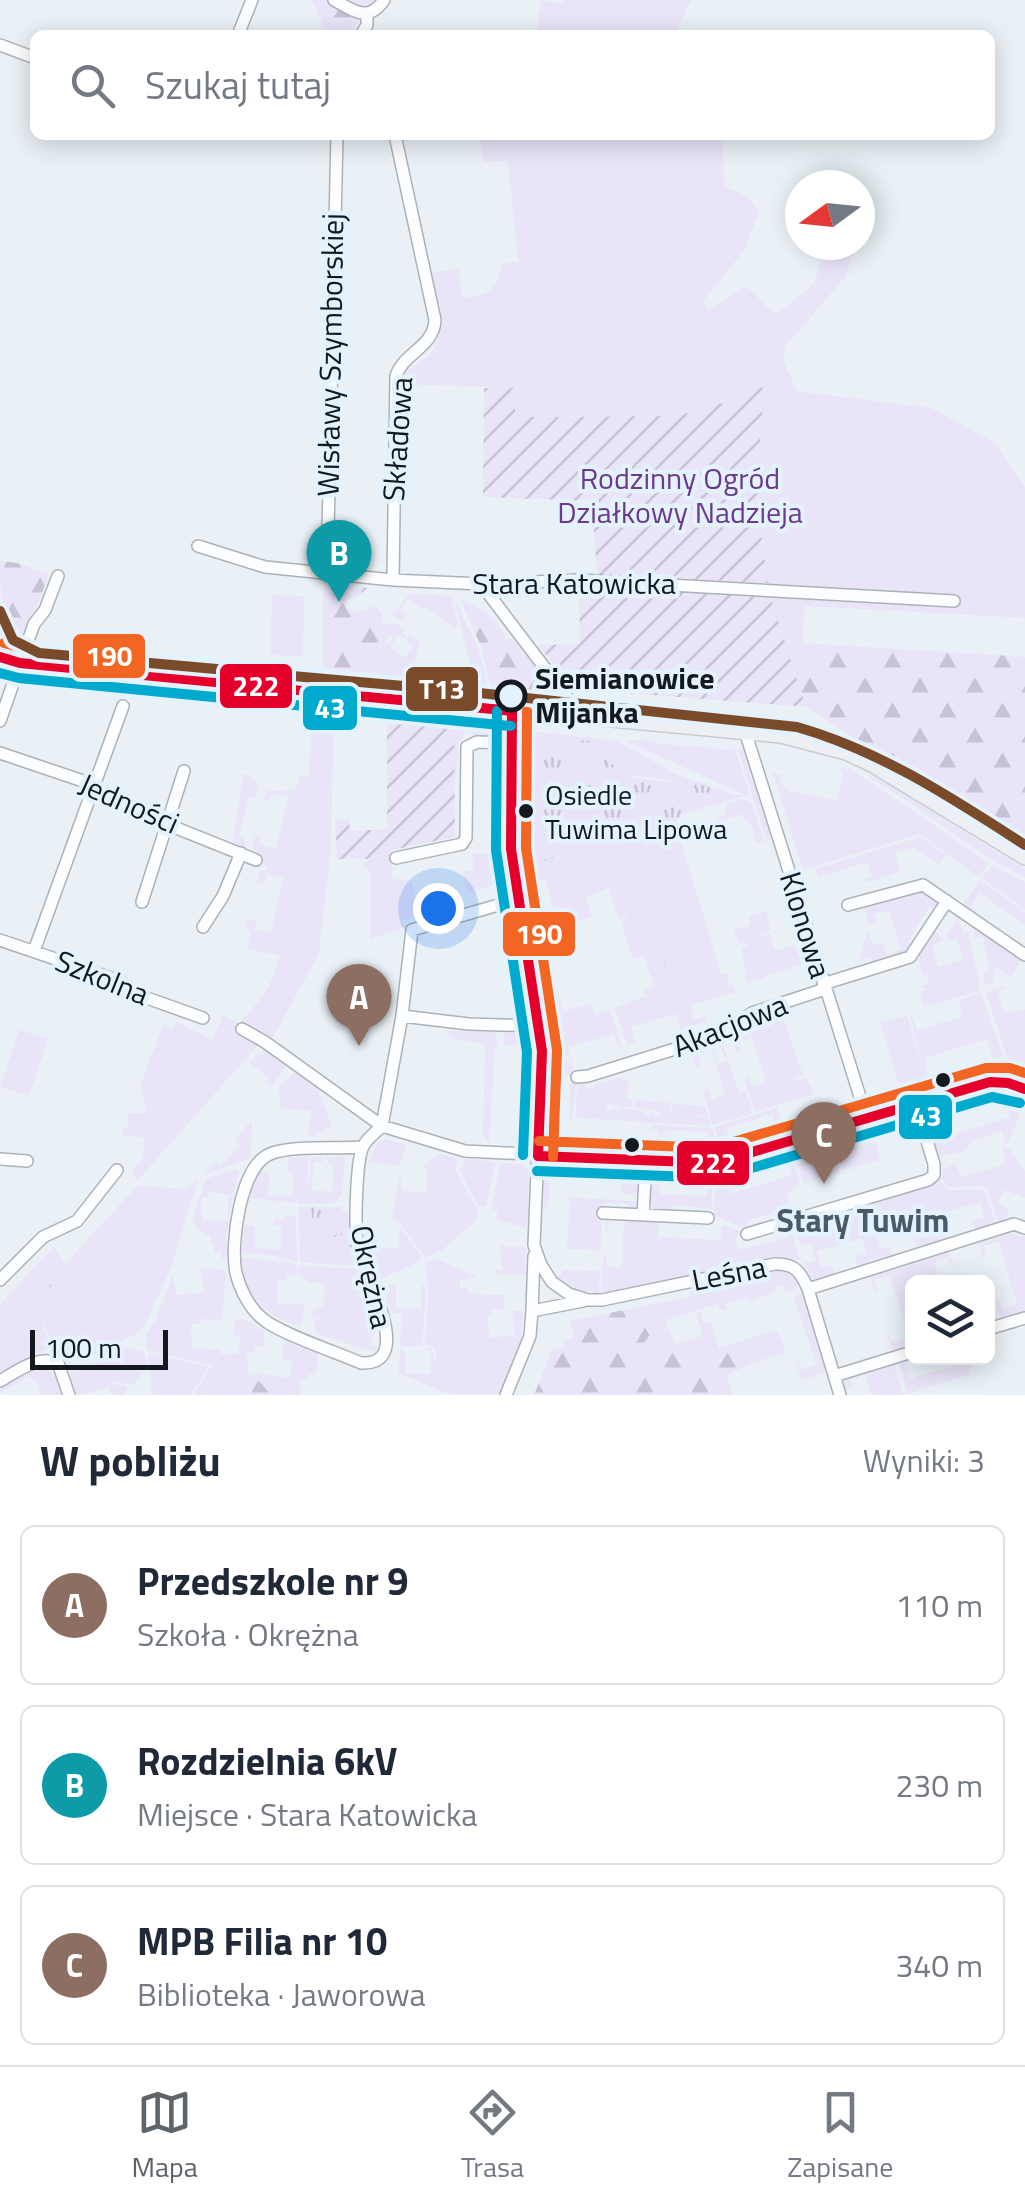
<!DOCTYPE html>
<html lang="pl">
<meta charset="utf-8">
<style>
:root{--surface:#fff;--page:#f6f6f7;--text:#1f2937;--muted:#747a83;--line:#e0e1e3;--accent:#5e656a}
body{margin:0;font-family:"Titillium Web",sans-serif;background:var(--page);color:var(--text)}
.controls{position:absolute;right:30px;bottom:30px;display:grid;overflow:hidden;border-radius:15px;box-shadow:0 5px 25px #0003}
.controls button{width:90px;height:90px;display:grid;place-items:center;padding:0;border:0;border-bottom:2px solid var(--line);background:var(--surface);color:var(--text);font:50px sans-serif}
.compass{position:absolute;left:785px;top:170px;width:90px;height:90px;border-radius:50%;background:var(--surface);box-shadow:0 5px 25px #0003;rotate:255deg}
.scale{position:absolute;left:30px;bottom:25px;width:138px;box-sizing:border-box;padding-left:10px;border:5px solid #13191e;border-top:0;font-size:28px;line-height:35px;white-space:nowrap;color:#13191e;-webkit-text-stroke:8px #e3f2fc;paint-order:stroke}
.you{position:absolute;left:438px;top:908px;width:35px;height:35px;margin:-25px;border:8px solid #fff;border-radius:50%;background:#1a73e8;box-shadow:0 0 0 15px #1a73e833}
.badge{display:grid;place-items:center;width:65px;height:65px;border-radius:50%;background:var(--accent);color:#fff;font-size:32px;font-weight:700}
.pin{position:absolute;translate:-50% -82px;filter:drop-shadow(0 2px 5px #0008)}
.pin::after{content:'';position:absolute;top:52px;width:35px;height:30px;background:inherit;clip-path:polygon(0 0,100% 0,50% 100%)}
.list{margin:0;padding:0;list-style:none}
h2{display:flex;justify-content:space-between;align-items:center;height:130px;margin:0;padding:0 40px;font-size:42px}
h2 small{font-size:32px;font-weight:400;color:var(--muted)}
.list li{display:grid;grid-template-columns:65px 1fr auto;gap:30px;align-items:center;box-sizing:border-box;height:160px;margin:0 20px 20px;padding:0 20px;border:2px solid var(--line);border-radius:15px}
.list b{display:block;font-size:38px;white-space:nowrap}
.list p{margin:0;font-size:32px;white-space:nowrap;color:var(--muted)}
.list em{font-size:32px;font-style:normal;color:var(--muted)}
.icon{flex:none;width:55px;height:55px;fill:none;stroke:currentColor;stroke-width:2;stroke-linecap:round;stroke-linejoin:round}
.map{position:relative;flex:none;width:1025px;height:1395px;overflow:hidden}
.search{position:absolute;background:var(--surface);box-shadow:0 5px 25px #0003;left:30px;right:30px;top:30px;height:110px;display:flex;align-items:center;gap:25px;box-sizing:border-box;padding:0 35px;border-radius:15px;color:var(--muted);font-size:38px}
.sheet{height:670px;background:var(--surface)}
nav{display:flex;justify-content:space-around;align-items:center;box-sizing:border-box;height:140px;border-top:2px solid var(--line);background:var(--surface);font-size:28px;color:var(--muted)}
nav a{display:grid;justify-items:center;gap:5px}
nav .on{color:var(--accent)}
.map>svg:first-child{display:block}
.grass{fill:#e9e4f8;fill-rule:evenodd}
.forest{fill:url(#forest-firs)}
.park{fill:url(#park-tufts)}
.garden{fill:url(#garden-furrows)}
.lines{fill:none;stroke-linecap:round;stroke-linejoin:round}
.minor-casing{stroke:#abb2b7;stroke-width:14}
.major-casing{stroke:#c8cccf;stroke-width:18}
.minor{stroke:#fcfdfe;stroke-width:11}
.major{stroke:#eceff4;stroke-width:15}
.bus-1-casing{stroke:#e3f2fc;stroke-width:18}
.bus-2-casing{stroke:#e3f2fc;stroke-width:18}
.bus-3-casing{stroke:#e3f2fc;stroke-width:18}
.bus-1{stroke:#e4002b;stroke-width:10}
.bus-2{stroke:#00a9ce;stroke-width:10}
.bus-3{stroke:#f26522;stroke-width:10}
.tram-1-casing{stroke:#e3f2fc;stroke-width:18}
.tram-1{stroke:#7a4b2a;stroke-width:10}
.stop-dot{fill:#e3f2fc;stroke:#13191e;stroke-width:5}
.bus-dot{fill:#13191e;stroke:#e3f2fc;stroke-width:4}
.labels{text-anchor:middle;stroke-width:9;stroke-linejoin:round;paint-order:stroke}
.bus-label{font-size:28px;fill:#13191e;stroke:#e3f2fc;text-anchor:start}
.street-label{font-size:30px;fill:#13191e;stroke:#e3f2fc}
.park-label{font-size:30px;fill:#6b398e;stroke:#e3f2fc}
.stop-label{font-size:30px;font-weight:bold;fill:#13191e;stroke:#e3f2fc;text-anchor:start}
.neighbourhood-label{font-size:32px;font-weight:bold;fill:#4b5a65;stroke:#e3f2fc}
.line-badge{stroke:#e3f2fc;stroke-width:4}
.badge-label{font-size:28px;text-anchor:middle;font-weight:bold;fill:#fff}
</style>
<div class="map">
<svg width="1025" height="1395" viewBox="0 0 1025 1395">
<defs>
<pattern id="forest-firs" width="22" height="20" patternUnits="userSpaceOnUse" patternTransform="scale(2.5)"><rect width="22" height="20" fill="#e9e4f8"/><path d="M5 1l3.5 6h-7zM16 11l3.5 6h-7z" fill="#c7c3d4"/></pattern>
<pattern id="park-tufts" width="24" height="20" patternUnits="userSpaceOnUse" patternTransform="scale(2.5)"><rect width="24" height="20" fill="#e9e4f8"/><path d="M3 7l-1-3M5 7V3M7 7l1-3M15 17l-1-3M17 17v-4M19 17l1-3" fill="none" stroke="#c7c3d4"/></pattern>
<pattern id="garden-furrows" width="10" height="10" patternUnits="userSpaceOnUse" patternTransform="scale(2.5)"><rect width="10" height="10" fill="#e9e4f8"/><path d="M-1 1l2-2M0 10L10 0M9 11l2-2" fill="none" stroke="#c7c3d4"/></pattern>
</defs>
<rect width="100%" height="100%" fill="#e9f1f6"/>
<path class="grass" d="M540 0 561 3 566 0H691L675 35H538Z
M480 135H720C726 153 721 169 726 187L749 197 759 212 743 252 703 301 708 310 745 287C758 291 760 307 778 313L814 284 826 245H856L845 277 786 346 783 360 797 391 931 408 994 442 1025 487V618L805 606 802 643 785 642 770 596 759 521 766 520 758 469 763 388 742 405 716 403 679 416 515 417 514 388 399 384C409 365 413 369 427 357 450 335 437 299 431 272L459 269 462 298C490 294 496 293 502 263L518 261 508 161 483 162Z
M411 593 451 596 458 624 454 628 426 607 423 610 409 599 400 610 406 615 401 621 392 614Z
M272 595 304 596 303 656 270 655Z
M454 597 478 648 488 688 472 686 471 668Z
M394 623 405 629 402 632 406 636 404 639 398 635 390 647 404 658 413 646 406 640 410 635 406 631 420 642 413 669H382L385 647 394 637 390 634 386 640 383 626Z
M334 704 331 847 319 953 273 1038 240 1021C261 1001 273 984 280 956L247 949 251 931 245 929 247 919 256 921 255 929 271 932 283 878 267 874 264 885 256 884 260 871 267 870V865L260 864 261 859 253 847 255 836 262 837 260 845 276 849 288 797 272 793 270 801 264 799 266 791 296 790 300 775 309 776 312 723Z
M413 709 490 718 503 728V738H475L472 733 464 732 463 741 459 742 455 782 454 725 391 724 408 718Z
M532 731 617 741 678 775 734 795H745L626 741 644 739 654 743 735 750 750 795 728 801 724 795C708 790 692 785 676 781 636 773 626 786 596 747L578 746 572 753 521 757V735Z
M745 748 773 837 767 842 738 749Z
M846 766C892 796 941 830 989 863L979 877 919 834 803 870 773 773 783 775 779 778 788 791 837 800 843 773 837 771Z
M243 774 250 775 259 788 255 797H249L239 836 245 840V845L239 848 233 841Z
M871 774 1025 869V877C969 851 924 808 870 778Z
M743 799 752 803 764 843 755 842 751 823H747L742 814 718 822 716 818 726 815V804Z
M675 822 721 974 729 972 728 985 734 984 736 992 691 1005 694 1019 706 1016 707 1022 681 1030 676 1014 631 1027 635 1042 627 1045 615 1008 646 996 644 991 665 983 660 968 666 966 659 943 641 948 643 955 633 959 622 925 628 913 620 921 608 888 586 898 592 917 565 927 563 924 559 925 545 880 529 881 530 889 527 890 523 867Z
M920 837 946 855 939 865 914 847 895 853 900 871 883 878 880 870 881 878 866 883 865 879 872 877 867 862 818 877 815 869Z
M392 850V879L411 880 420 915 403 920 404 927 370 939V872L361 864Z
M473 853 505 854 506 880 468 893 462 871H473Z
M992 865 1025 882V910L982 878Z
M980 880 1025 912V925L980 893 970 907 977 912 975 914 962 905Z
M913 887 936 897V910L929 907 909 940 914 945 909 952 873 965 870 957 859 961 868 930 876 952 875 945 883 943 887 955 901 950 889 910 874 914 877 922 869 925 863 903Z
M766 911 771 929 753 942 769 933 775 951 795 944 802 964 747 983 742 949 747 946 745 942 739 944 734 930 749 926 750 916Z
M961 912 963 915 958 918 963 932 968 931 980 986 978 991 924 1007 920 991 925 990 922 985 929 984 926 975H922L918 955 933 928 943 940 932 946 938 967 963 959 957 939H947L946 936Z
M971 920 1023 957 1011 978 995 966 992 985 984 982 983 974 990 971 983 937 975 938Z
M550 970 564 1011 591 1003 595 1014 610 1009 622 1047 618 1048 614 1034 569 1047 571 1061 551 1037 541 972Z
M1006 986 998 992 1004 1013 1025 1009V1073L1015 1078 1013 1077 986 992Z
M981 993 1003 1056 993 1059 987 1039 925 1058 927 1074 931 1078 902 1088 940 1077V1081L932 1082 931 1088 904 1100 880 1023 907 1015 923 1071 910 1015 915 1014 912 1016 917 1030 962 1017 959 1000Z
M780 1009 803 1075 793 1078V1081L806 1078 814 1094 755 1112 744 1078 749 1077 752 1087 766 1082 752 1038 738 1041 741 1052 736 1053 732 1041 757 1031 762 1021 772 1018 773 1013Z
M223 1015 241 1024 258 1045 138 1180 133 1176V1170L143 1158 145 1138 123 1135V1127H128V1113H144L147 1108 140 1086 163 1025 173 1029 176 1022 213 1040Z
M19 1030 48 1039 29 1096 0 1087Z
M446 1031 495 1032 498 1045H495L489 1143 483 1134 485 1048 482 1044 453 1039Z
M504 1032 526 1034 532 1040 533 1085 522 1088 525 1048 504 1045Z
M721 1038 739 1093 746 1091 753 1113 713 1125 703 1091 708 1089 712 1099 725 1094 712 1050 698 1054 701 1065 696 1067 690 1047 712 1041 718 1064 726 1061 718 1042Z
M551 1043H553L577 1074 572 1120H569L571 1075 555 1074 554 1084 550 1083Z
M265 1048 287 1065 271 1087 266 1082 269 1078 249 1062Z
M295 1071 315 1083 332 1125 312 1137 305 1133H308L311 1111 280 1108 279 1088Z
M619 1077 630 1083 626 1098 633 1099 632 1107 606 1105 607 1111 616 1108 617 1112 621 1108 645 1111V1116L655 1112 654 1116H659L660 1111 634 1108 636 1100 669 1103 671 1113 673 1104 705 1106 708 1116 684 1114 709 1118 710 1126 576 1118 577 1083 586 1084V1088L593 1089 594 1085Z
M1006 1100 1023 1106 1008 1143 1005 1144 1002 1131 971 1141 966 1151 937 1157 926 1121 933 1118 930 1108 940 1104 952 1115 942 1119 948 1136 1010 1117 1006 1101 997 1102Z
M777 1108 786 1135 769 1138 767 1132 776 1128 772 1114 727 1128 730 1142 741 1139 743 1145 724 1155 714 1127Z
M252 1120 251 1158 204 1175 215 1161 221 1165 240 1145 235 1139Z
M651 1125 712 1128 721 1155H698V1147H709V1132L664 1130 662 1145 673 1146V1152L652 1154 657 1149 659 1130 651 1129Z
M871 1125 880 1160 844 1170 835 1143Z
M385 1139 406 1144 399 1166 369 1162 377 1143Z
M831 1142 840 1173 804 1183 793 1150Z
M1007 1146 1025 1171V1198L1004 1190 998 1204 1009 1209 1005 1220 998 1222 987 1189 983 1186 949 1187 942 1180V1170L956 1164 961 1177 1006 1164 1002 1148Z
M790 1150 800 1184 788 1193 787 1215 783 1216 781 1211 747 1220 748 1227 744 1228 713 1215 717 1171 732 1168 734 1176 725 1179 731 1194 792 1175 788 1160 777 1163 774 1155Z
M438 1154 458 1159 455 1169 477 1210V1220L442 1250 425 1257 399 1222 392 1219 400 1169 402 1191 427 1192V1169L422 1168Z
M345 1156 342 1195 334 1203 298 1204 297 1196 296 1203 251 1198 249 1189 259 1171 269 1172 268 1195 293 1196 294 1174 287 1172 288 1158 309 1157 307 1184 303 1191 309 1184 311 1157H321L323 1162H314L311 1190 332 1192 334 1164 329 1163 327 1158Z
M465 1159 496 1162 486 1206H478L460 1171Z
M501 1162 520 1164 529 1170 527 1228 497 1220V1211L491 1208Z
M550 1163 642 1170 640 1195 622 1194V1177L550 1174 548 1207H543L544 1170Z
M234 1169 239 1172 233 1194 229 1195 233 1196 226 1238 227 1257 222 1259V1252H214V1246L211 1245V1236L198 1230 192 1219 206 1179ZM209 1192 228 1194V1220L202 1221 201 1197H208Z
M653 1170 672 1172 671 1180H660V1194L706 1196 707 1182 697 1181V1175L712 1172V1209L676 1205 667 1211 654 1209 649 1204Z
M198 1180 171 1267 144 1327 136 1334 80 1362 78 1359 64 1366 40 1317 50 1347 0 1375V1304L54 1247 65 1264 138 1185 185 1189Z
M940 1181 950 1190H984L996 1224 976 1230 973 1221 985 1217 980 1202 934 1216 939 1231 949 1229 951 1238 918 1249 914 1240 926 1236 921 1220 876 1234 880 1249 890 1247 893 1256 869 1259 863 1266 858 1265 855 1257 867 1253 862 1238 817 1252 821 1267 832 1265 835 1275 817 1280 812 1278 804 1263 815 1260 811 1244 800 1245 796 1232 824 1225 831 1212Z
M570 1197 643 1202 635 1211 625 1203H603L600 1257V1250L567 1249Z
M298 1207H311L314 1238 341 1236 342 1210 349 1216 350 1239 356 1266 300 1262Z
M285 1215 296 1217 297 1262 274 1256 242 1253 244 1225 255 1226V1248L281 1249V1226L273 1225 274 1219H284Z
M605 1218 669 1219 668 1222H658V1237L721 1240 722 1225 713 1222 741 1231 734 1238 739 1250 789 1237 788 1229H791L800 1260 785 1257 601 1293 603 1256H607V1267H622L624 1221 609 1220 608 1231H605Z
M364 1225 371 1226 372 1248H398L400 1226 421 1257 420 1261 379 1280 366 1251Z
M1000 1230 1023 1237 1025 1234V1314L1002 1321 995 1300 999 1299 1002 1309 1017 1304 999 1242 983 1246 986 1257 983 1258 978 1243Z
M500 1246 526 1247 525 1274H494V1270H502Z
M948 1250 954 1267H952L948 1257 934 1262 940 1282H912V1345L894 1354 887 1333 893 1343 909 1338 890 1276 874 1280 877 1291H874L869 1271 893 1267 895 1270 920 1262 918 1256Z
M242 1257 297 1264 296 1276 287 1275 286 1281 278 1280 277 1303 305 1305 302 1324 298 1326C263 1313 242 1297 242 1257Z
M437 1259 478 1277 460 1280V1288H468L469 1294 504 1295V1309L491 1310V1314L487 1315 490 1338 515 1335 513 1313 506 1311H524L520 1344 499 1394H451L441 1375 434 1347 425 1345 428 1296 425 1263Z
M600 1263 599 1293 579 1290 557 1276 564 1270 599 1271Z
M299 1265 357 1269 366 1287 361 1291 367 1288 376 1310 378 1329H374L371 1346H377L375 1352 315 1333 316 1325 312 1324 323 1313 311 1321 312 1311 323 1306 325 1284 309 1282 298 1275Z
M201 1268 222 1269 226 1273 222 1320 201 1319 200 1324H191L192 1348 199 1349 200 1346 203 1349 221 1350V1354L239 1353 240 1337 233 1336 235 1321 244 1319 264 1331V1346L255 1347 254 1353 247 1352 248 1375 253 1376 254 1373 290 1378 292 1361 283 1360V1346L287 1340 318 1353 316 1375 308 1374 306 1380H300L301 1395H271L260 1382 237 1376 216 1395H193L217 1358 211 1365 147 1350 146 1333 156 1320 173 1274 176 1295 204 1293Z
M781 1270 792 1274 800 1286 786 1293 782 1285 776 1287V1291L751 1301 747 1297 724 1305 729 1311 720 1309 718 1304 665 1320 675 1345 703 1336 696 1313 701 1312 703 1322 711 1323 719 1348 777 1330 786 1352 753 1363 734 1352 722 1355 701 1347 672 1353 664 1350 640 1357 639 1350 660 1317 659 1307 663 1302 693 1296 690 1287Z
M417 1282 425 1285 426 1292 422 1346 400 1347 402 1314 392 1313 381 1284 396 1285V1308L421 1309 422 1286Z
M798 1295 804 1299 825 1368 824 1373 805 1379 801 1377 796 1361H799L802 1370 817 1365 794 1297Z
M122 1347 144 1351 146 1366 133 1385 114 1381 115 1385 127 1387 124 1395H112L109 1388 77 1395 70 1373 91 1363 93 1366 100 1362 98 1359Z
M431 1348 449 1394 398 1373 400 1350H405V1373L430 1374 431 1352 423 1349Z
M148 1353 209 1367 190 1395H152Z
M913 1358 905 1363 910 1379 973 1360 969 1375 907 1394 899 1361Z
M894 1363 903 1395H872L865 1374 850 1379 853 1388 844 1391 845 1376Z
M47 1369 57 1379 62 1395H41L37 1381 34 1382 30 1376 0 1393V1388L32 1370Z"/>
<path class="forest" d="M312 0H375L348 35H327Z
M0 561 17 563 49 574 24 642C1 624 0 588 0 561Z
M331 585 367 588 359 596 347 600 346 608 355 612 376 606 384 616 381 621 386 634 382 669 414 668 424 676 435 678V686L328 677 323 673V594L325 588Z
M460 599 488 613 508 640 514 638 556 688 560 702 491 688 481 646Z
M785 642 1025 657V840L879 755 806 707Z
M663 1302 656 1326 639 1350 640 1357 655 1349 672 1353 701 1347 722 1355 734 1352 753 1363 726 1375 734 1395H534L552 1350 565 1346 564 1340 574 1337 570 1321Z
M237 1376 260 1382 271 1395H216Z"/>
<path class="park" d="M580 740 590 741C603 754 612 769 631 776 660 788 706 772 728 801L682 814 675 822 537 863 533 849 522 852 521 757 572 753Z
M658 942 666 966 660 968 665 982 654 986 641 948Z
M311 1207H342V1236L314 1238Z
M68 1270 83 1295 62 1306 49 1285Z"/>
<path class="garden" d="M744 386 764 388 758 469 766 521 759 522 768 583 597 575 592 501 483 497 484 388H515V417L679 416 716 403 741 405Z
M579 587 770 596 806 707 586 690 569 683 538 645 580 644Z
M387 724 454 725 455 837 392 850 370 859H337L335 820 349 819 350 831 387 829Z"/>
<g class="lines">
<g class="minor-casing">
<path id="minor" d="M334 0C354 11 368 23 384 0
M238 35 252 0
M361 35 367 25V15
M0 45 35 58
M198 546 265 567 393 580 481 584 579 580 954 601
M327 575 337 135
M393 580 396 376C403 353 434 347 435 320L395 135
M481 584 573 705 578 717
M512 711 511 849 542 1051 534 1245 541 1265 552 1282 569 1294 588 1300H602L775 1264C794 1263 801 1272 808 1289L840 1395
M0 721 34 624 45 610 58 576
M745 731 867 1119
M0 753 83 781 104 799 256 860
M396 858 462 844 466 838 467 747 477 742 512 743
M142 902 184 771
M848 905 923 885 1025 955
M203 927 223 896 241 853
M0 940 117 980 147 998 203 1018
M34 951 123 706
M823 984 910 957 947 901
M402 1016 469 1024 540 1026
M242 1029 265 1042 382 1126 402 1016 412 930 519 899
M577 1077 588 1076 720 1035 752 1013 825 989
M362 1147C337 1149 292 1145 270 1154 240 1166 230 1245 236 1273 240 1289 249 1308 263 1319 279 1333 338 1353 361 1363 419 1366 361 1269 357 1244 355 1226 356 1166 362 1149 364 1141 376 1132 382 1126L465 1151 715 1163 990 1082 1008 1083 1025 1089
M0 1159 27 1161
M603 1213 708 1218
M643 1215 646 1161
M747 1234 928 1180 934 1175V1164L916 1105
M0 1280 43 1237 77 1221 117 1170
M808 1289 1014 1224 1025 1228
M532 1311 534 1256
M988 1329 1025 1318
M834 1376 912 1352
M0 1381C18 1371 37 1355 58 1363L69 1395
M506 1395 530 1336 532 1311 583 1301"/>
</g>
<g class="major-casing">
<path id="major" d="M0 657 20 663 781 735 846 752 872 764 1025 857"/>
</g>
<use href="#minor" class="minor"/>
<use href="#major" class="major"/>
<g class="bus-1-casing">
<path id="bus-1" d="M0 657 20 663 512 711
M512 711 511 849 542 1051 538 1156
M538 1156 715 1163 990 1082 1008 1083 1025 1089"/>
</g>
<g class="bus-2-casing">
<path id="bus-2" d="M0 673 19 678 511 726
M497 711 496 850 527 1052 523 1155
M537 1171 718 1178 992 1097 1020 1103"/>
</g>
<g class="bus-3-casing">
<path id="bus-3" d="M4 643 23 648 513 696
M527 711 526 848 557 1050 553 1157
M539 1141 713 1148 986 1068H1010L1025 1073"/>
</g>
<use href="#bus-1" class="bus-1"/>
<use href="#bus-2" class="bus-2"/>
<use href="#bus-3" class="bus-3"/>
<g class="tram-1-casing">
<path id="tram-1" d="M0 611 13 640 39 653 470 692 797 727C881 751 952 798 1025 845"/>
</g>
<use href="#tram-1" class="tram-1"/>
</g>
<circle class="stop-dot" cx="511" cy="696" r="14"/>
<g class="bus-dot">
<circle cx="526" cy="811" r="9"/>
<circle cx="943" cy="1080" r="9"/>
<circle cx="632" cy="1145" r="9"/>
</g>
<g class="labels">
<g class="bus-label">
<text x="545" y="805">Osiedle<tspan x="545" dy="34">Tuwima Lipowa</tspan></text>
</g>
<g class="street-label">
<text transform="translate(331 355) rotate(-89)" y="10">Wisławy Szymborskiej</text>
<text transform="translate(398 439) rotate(-86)" y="10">Składowa</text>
<text x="574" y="594">Stara Katowicka</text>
<text transform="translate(129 804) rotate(24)" y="10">Jedności</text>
<text transform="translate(805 925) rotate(73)" y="10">Klonowa</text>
<text transform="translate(102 978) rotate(22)" y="10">Szkolna</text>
<text transform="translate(730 1026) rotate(-22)" y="10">Akacjowa</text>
<text transform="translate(729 1274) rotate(-11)" y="10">Leśna</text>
<text transform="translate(371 1277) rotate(78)" y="10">Okrężna</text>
</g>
<g class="park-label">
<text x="680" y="489">Rodzinny Ogród<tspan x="680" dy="34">Działkowy Nadzieja</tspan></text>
</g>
<g class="stop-label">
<text x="535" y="689">Siemianowice<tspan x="535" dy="34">Mijanka</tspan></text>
</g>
<g class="neighbourhood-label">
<text x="863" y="1232">Stary Tuwim</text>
</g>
</g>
<g class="line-badge">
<rect x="71" y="632" width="76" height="48" rx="10" fill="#f26522"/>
<rect x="218" y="662" width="76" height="48" rx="10" fill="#e4002b"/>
<rect x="404" y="665" width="76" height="48" rx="10" fill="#7a4b2a"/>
<rect x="301" y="684" width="58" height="48" rx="10" fill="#00a9ce"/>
<rect x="501" y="910" width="76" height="48" rx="10" fill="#f26522"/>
<rect x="897" y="1093" width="57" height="48" rx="10" fill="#00a9ce"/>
<rect x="675" y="1139" width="76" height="48" rx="10" fill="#e4002b"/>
</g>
<g class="badge-label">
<text x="109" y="666">190</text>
<text x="256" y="696">222</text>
<text x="442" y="699">T13</text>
<text x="330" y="718">43</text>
<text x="539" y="944">190</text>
<text x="926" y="1126">43</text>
<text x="713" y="1173">222</text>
</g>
</svg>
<div class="controls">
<button><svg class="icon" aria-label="layers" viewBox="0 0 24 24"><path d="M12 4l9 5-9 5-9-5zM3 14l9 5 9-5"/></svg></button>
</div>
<svg class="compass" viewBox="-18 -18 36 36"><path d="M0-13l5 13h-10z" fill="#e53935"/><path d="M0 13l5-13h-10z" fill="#747a83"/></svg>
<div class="scale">100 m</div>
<div class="you"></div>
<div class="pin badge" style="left:359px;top:1046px;background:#8d6e63">A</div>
<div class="pin badge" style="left:339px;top:602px;background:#0f9aa8">B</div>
<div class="pin badge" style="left:824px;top:1184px;background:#8d6e63">C</div>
<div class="search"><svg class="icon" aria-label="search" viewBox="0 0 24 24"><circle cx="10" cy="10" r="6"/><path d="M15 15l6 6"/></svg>Szukaj tutaj</div>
</div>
<section class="sheet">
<h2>W pobliżu<small>Wyniki: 3</small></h2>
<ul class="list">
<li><span class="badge" style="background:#8d6e63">A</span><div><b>Przedszkole nr 9</b><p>Szkoła · Okrężna</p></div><em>110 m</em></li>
<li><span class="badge" style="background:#0f9aa8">B</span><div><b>Rozdzielnia 6kV</b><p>Miejsce · Stara Katowicka</p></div><em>230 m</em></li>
<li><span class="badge" style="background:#8d6e63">C</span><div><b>MPB Filia nr 10</b><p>Biblioteka · Jaworowa</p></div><em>340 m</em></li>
</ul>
</section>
<nav>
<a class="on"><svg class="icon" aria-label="map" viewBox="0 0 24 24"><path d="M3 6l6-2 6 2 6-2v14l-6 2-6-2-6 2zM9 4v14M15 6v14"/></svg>Mapa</a>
<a><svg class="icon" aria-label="directions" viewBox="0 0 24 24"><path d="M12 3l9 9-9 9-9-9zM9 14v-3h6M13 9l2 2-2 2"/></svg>Trasa</a>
<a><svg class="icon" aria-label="saved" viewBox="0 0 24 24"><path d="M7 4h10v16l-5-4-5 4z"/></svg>Zapisane</a>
</nav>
